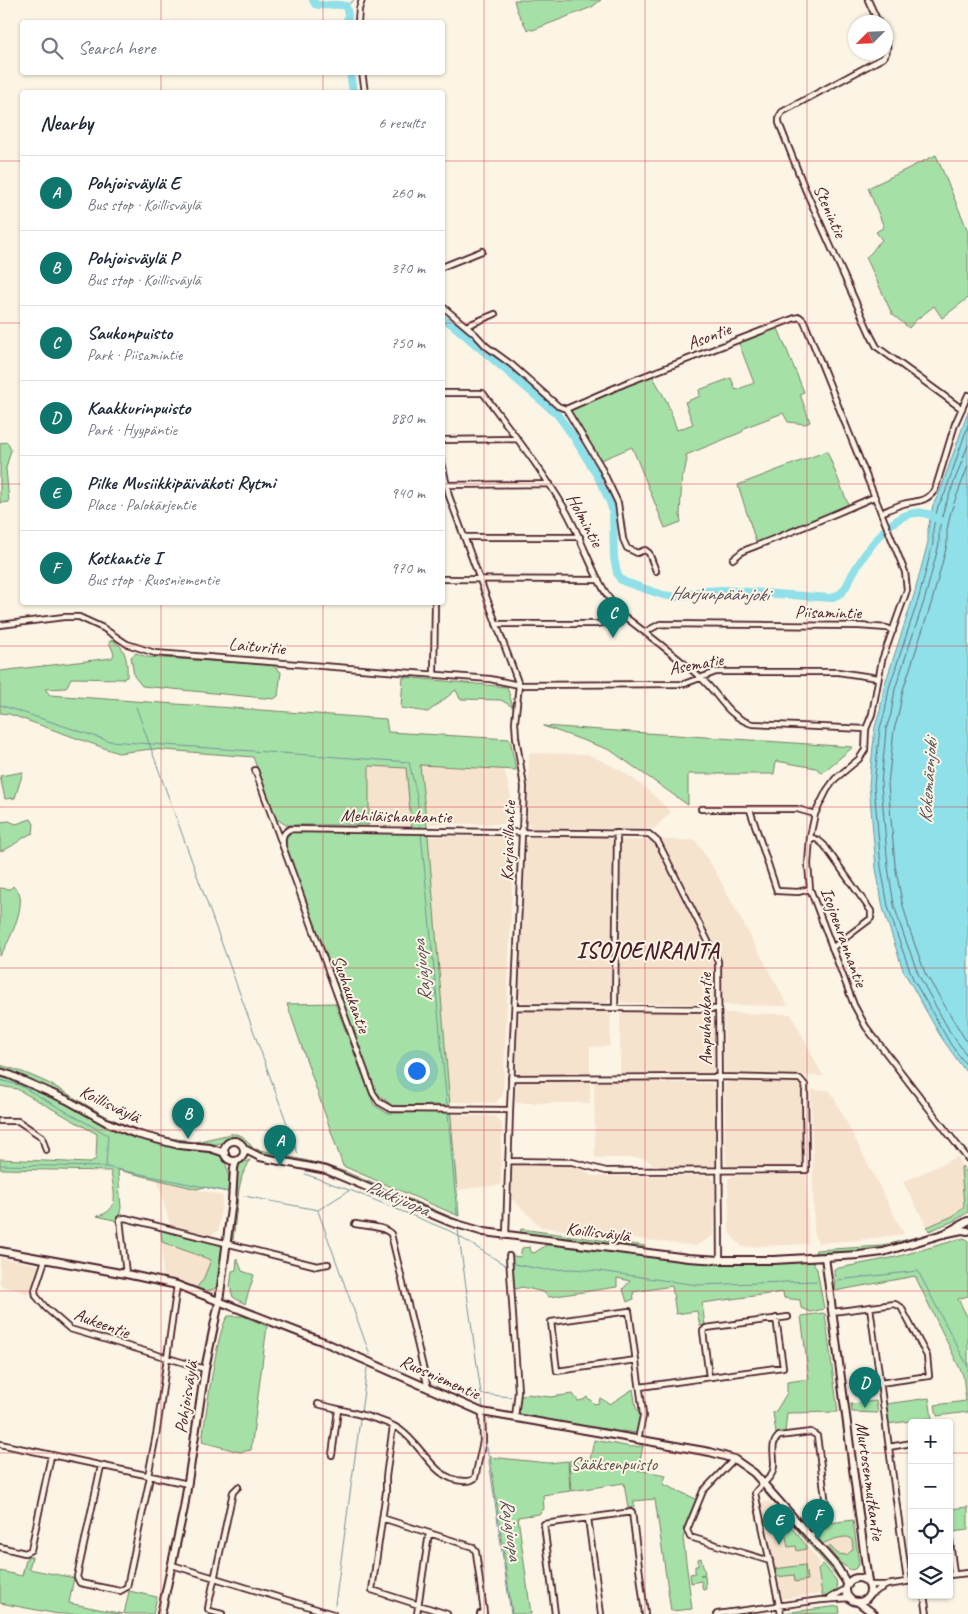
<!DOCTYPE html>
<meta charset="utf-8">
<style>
:root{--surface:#fff;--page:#f6f6f7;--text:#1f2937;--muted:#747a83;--line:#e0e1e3;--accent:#0f766e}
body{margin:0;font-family:Caveat,sans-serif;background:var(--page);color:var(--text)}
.controls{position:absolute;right:15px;bottom:15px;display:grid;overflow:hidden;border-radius:5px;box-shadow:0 1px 4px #0004}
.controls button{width:45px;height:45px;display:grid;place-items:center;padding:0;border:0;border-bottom:1px solid var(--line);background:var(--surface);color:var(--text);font:25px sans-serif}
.compass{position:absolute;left:848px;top:15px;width:45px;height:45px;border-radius:50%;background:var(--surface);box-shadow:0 1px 4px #0004;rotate:246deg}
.you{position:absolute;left:416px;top:1070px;width:18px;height:18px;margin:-12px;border:4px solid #fff;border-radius:50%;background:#1a73e8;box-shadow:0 0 0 8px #1a73e833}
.badge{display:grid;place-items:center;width:32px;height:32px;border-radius:50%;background:var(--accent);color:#fff;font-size:16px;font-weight:700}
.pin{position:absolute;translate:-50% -41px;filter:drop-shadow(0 1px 2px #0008)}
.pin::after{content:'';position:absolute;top:26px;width:18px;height:15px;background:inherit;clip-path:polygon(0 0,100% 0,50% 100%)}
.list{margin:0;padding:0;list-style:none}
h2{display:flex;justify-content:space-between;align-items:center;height:65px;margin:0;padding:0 20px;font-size:21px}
h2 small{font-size:16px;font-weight:400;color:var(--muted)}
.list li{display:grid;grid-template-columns:32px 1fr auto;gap:15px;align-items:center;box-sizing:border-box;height:75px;padding:0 20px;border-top:1px solid var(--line)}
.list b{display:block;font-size:19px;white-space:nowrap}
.list p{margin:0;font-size:16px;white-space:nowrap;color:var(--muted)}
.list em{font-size:16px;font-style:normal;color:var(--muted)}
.icon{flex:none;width:28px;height:28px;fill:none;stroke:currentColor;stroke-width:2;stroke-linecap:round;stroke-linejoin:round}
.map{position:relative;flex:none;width:968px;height:1614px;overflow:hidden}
.search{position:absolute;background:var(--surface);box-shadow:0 1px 4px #0004;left:20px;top:20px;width:425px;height:55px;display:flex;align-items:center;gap:12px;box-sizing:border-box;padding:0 18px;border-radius:5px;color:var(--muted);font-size:19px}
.panel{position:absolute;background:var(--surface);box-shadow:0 1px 4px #0004;left:20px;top:90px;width:425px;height:515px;border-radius:5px}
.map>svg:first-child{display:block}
.built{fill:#f6e3ce}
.green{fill:#a5e0a6;stroke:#788068}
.water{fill:#8fe0e8;stroke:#73939c}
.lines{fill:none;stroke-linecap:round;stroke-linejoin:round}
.shore{stroke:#666c77;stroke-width:1}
.stream{stroke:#73939c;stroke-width:1}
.river{stroke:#8fe0e8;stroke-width:8}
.street-casing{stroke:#4a1f2b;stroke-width:8}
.secondary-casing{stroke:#4a1f2b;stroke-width:10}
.street{stroke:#fcf5e5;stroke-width:4.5}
.secondary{stroke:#fcf5e5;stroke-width:6}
.grid{fill:none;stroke:#d1495b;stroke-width:1;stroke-opacity:0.55}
.labels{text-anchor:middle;stroke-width:4;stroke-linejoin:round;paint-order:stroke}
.street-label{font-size:18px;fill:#4a1f2b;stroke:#fcf5e5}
.park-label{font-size:18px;fill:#614f4a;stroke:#fcf5e5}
.water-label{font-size:19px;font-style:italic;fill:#5b4f5a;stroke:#fcf5e5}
.district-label{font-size:22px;font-weight:bold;letter-spacing:1px;fill:#4a1f2b;stroke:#fcf5e5}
</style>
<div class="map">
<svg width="968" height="1614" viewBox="0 0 968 1614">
<rect width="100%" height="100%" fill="#fcf5e5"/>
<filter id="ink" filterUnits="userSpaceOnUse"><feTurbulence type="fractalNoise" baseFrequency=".02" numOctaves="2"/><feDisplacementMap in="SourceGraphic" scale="10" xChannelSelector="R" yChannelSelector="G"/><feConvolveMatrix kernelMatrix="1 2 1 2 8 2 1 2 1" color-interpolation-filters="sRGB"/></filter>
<g filter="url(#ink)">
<path class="built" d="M529 753 588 754 622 771 647 789 671 812 654 829 532 828 527 823Z
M420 765 504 769 515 813 503 824H427Z
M369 766 406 768 412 826 369 825Z
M428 836 505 837 514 847 503 1095 495 1103 450 1102Z
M532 836 608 837 613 842 611 999 606 1003 523 1002 519 998 526 841Z
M621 840H695L713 867 788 1006 623 1003 619 999Z
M522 1011H611L610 1046 590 1047V1075H520L516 1072 518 1014Z
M620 1011 710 1012 715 1018V1070L710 1075H620Z
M724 1013 791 1014 823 1076 728 1074 724 1071Z
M590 1080V1103H515L516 1084 520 1081Z
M594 1081H651L666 1083H711L714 1087 715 1164 710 1167H655L645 1158H595Z
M729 1081 797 1082 802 1087V1163L797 1167 730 1168 726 1163 724 1085Z
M811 1090H830L904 1234 859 1240 818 1243 814 1235Z
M451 1115 495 1116 502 1124 501 1185 457 1190Z
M959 1156 961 1168 964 1206 953 1216 927 1227 903 1182Z
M515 1165 579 1166 591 1176H710L715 1182 714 1235 696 1246 541 1227 512 1199V1167Z
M807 1174 808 1244 742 1247 729 1233 728 1179 733 1176Z
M157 1179 223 1196 218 1231 211 1235 170 1225Z
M162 1242 211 1260 203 1280 196 1288 179 1280 163 1276Z
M0 1258 35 1264 38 1266 39 1270 29 1294 0 1285Z
M769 1501 820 1562 818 1566 821 1594 780 1599 760 1504Z
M853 1520 858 1552 840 1563 818 1538V1534L832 1522Z"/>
<path class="green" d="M514 0H601L592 7 533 30 527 29 517 11Z
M936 155 968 231V298L942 318 934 306 916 320 909 328 892 314 866 257C874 252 875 245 882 240L876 232 884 227 868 188Z
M777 326 804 392 800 394 810 422 805 424 788 422 783 413 746 427 742 432 686 455 687 459 684 474 682 475 680 515 681 522 665 528 632 447 599 461 570 412 571 408 652 375 667 402 677 430 693 424 685 402 700 396 699 390 731 378 736 390 754 383 738 341Z
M7 442 11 450 6 468 9 502 0 503V443Z
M827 451 850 509 757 545 738 485Z
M112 640C126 646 128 663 127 677L122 679 71 678 66 688 45 689 50 695 386 719 388 732 510 739 516 770 420 765 428 836 459 1216 343 1166 287 1004 335 1003 374 1105 387 1113 440 1112 439 1105 392 1106 376 1092 286 846 287 837 293 831 412 832 406 768 369 766V825H286L275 818 253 757 152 749 118 753 9 714 0 713V671L112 658 114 654 109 642Z
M136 653 147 657 272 665 281 672 278 696 274 699 142 686 134 676 131 657Z
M403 677 507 687 513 707 501 700 460 699 456 690 428 712 401 708Z
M543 726 853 747 822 773 816 768 776 761 774 774H688V805L610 750Z
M23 772 15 798 5 799 0 776Z
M31 819 34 824 33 833C20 838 13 848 0 851V822L9 821 16 824Z
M13 886C14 887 18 892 19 892 25 909 9 942 0 956V888L10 889Z
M0 1065C18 1070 34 1076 50 1084 79 1099 105 1119 136 1129 151 1135 168 1138 185 1140V1141C174 1142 165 1139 154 1137 115 1127 89 1107 54 1090 36 1082 18 1075 0 1069Z
M0 1076 23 1083 61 1100 100 1122 143 1140 173 1147 218 1154C229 1161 230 1180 228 1192L204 1187 197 1189 118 1170 121 1208 118 1221 97 1216C122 1211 113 1190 111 1171L0 1169V1159L89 1163 96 1159 97 1134 17 1089 0 1086Z
M231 1134C242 1133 246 1139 252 1147L251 1151C246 1148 245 1142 240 1139 232 1135 225 1143 216 1144 209 1145 202 1144 195 1142Z
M256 1149 321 1164 346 1172 463 1222C422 1213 386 1190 348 1176 318 1164 286 1159 254 1152Z
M250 1160 242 1176 239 1189 233 1240 231 1236 236 1196 235 1171 239 1164Z
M962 1166 968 1174V1212L956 1220 929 1231 927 1227 953 1216 964 1206 961 1168Z
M159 1228 218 1244 222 1247 218 1285 214 1289 206 1291 196 1288 203 1280 211 1260 162 1242 161 1231 158 1230Z
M521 1229 645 1246V1249L520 1234Z
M916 1237 917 1240 876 1250 815 1253 816 1250 882 1246Z
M964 1238 968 1240V1296L958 1299 968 1318V1412L937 1416 935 1405 966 1401 963 1375 915 1276 835 1291 834 1269 896 1257Z
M545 1245H559L698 1262 734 1263 812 1261 817 1269 824 1309 810 1312 801 1308 800 1300 784 1298 783 1292 702 1303 705 1325 700 1326 697 1311 676 1314 672 1286 633 1292 634 1299 627 1302 623 1289 630 1281 617 1278V1287L549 1297 543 1292 522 1287 513 1290 511 1259 513 1256 520 1257 522 1248 530 1247 531 1252 534 1253 545 1246Z
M237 1258 242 1271 254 1275 245 1304 233 1297 230 1287 232 1271 236 1270Z
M823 1313 825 1314 838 1412 787 1413 785 1433 776 1434 773 1412 776 1411 787 1393V1382L809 1379 801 1316Z
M228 1316H243L267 1326 251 1450 240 1452 202 1442C205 1421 217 1327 228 1316Z
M633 1389 636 1408 640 1415 637 1433 621 1431 620 1432H609L524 1417 519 1412 520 1397 527 1394 550 1397 573 1394 578 1401 583 1400 587 1397 594 1404 599 1403 600 1398 610 1404Z
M929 1398 932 1418 888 1424 886 1404Z
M876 1401 878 1413 852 1412 851 1404Z
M594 1440 631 1447 643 1446 638 1470 666 1475 663 1484 696 1499 683 1538 692 1609 671 1611 655 1499 634 1501V1507L628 1508 624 1483 571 1491 569 1461 590 1460Z
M490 1457 548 1463 568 1461 570 1491 543 1495 544 1509 539 1514 518 1517 531 1614H512Z
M766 1491 832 1567 843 1578 839 1579 765 1493Z
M968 1507V1530L952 1532 949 1509Z
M853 1520 859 1564 855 1569 851 1570 840 1563 828 1548 830 1546 838 1554 847 1555 853 1549 852 1540 848 1537C838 1537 831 1540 822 1544L817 1538V1535L829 1523Z
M789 1524 806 1545V1549L797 1551 796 1546 788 1547 784 1526Z
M27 1556 32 1557 29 1569 74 1578 69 1603 123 1614H58L0 1603V1571L22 1576Z
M698 1559 701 1558 705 1574 700 1575H705L706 1589 703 1590 701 1581 691 1583 690 1574 695 1573V1566H698Z
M823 1564 836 1580 838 1593 825 1597 822 1595 818 1569Z
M805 1565 807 1580 795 1582 794 1575 776 1577 774 1569Z
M129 1591 157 1597 153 1614H124Z
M839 1606 840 1613 834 1614 783 1613Z"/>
<path class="water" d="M968 412V1075L941 1037 903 970 883 908 876 868 869 785 875 727 880 711 884 687 914 595 928 542V529L933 505 940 491Z"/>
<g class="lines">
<path class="shore" d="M968 425 945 493 938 506 933 529V543L919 597 889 688 885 712 880 728 874 785 881 867 888 906 897 935 913 979 951 1045 968 1067
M968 445 944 509 939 530V544L925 598 895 689 891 714 886 729 881 784 888 867 894 905 903 933 919 976 950 1032 968 1057
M968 466 951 511 947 530V545L932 601 903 690 898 716 894 730 888 784 895 865 902 902 910 931 925 973 968 1044"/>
<path class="stream" d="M346 6 354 0
M0 705 109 741 409 762 417 796 420 827
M136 707 176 818
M177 820 298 1154
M421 833 447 1105
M0 1080 19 1085 108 1135 106 1166
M448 1113 457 1215
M0 1165 106 1167 228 1192
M305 1174 349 1190
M244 1196 318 1210 350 1190 450 1231 505 1265
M318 1211 370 1355
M458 1229 483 1408
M514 1264 546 1270 571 1269 599 1271 697 1285 817 1281
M838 1280 918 1271 968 1367
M482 1394 511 1397
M487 1447 511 1614
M335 1605 367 1368"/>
<path class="river" d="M313 0 315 4C325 8 335 2 346 6L348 15 347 22
M350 72 353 92
M442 318 453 325 557 414 573 436 598 477 610 502 613 512 614 558 617 573 620 579 625 582 663 595 676 597 703 591 724 590 831 598C834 597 838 595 841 593 847 588 849 580 853 573 869 546 904 493 939 520"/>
<g class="street-casing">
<path id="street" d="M868 0 878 22
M358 22 359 9 362 0
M886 40C888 47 888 52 883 58L782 112 779 117V123L805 189 871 336 877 347 962 409
M362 72 365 92
M442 267 482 251
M442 306 475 334 486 346 512 365 558 406 566 409 626 383 795 318 800 317 804 321 905 572 907 590 882 660 872 714 866 729 865 750 859 759 835 779 827 790 815 814 810 837 808 864 810 889 854 1005 866 1027 968 1159
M466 326 495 314
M442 393H483C511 431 541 468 565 509 584 542 595 584 620 613 647 634 675 655 701 678 720 695 726 716 752 724L866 729
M566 409 600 465 618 503 623 539 627 548 637 553 645 550 649 553 656 571
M442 440 517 439
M442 462 449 496 519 685 515 722 516 737 524 787 510 1110 506 1235
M446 485 550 484
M881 513C888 510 896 506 903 504 918 500 925 503 935 490L955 424 968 395
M464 537H580
M733 559 743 551C787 534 831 516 874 497
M442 579 599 580
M496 624H597L606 622 620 613
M0 625 64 617H79L103 628 127 644 155 653 490 679 519 685 684 684 716 672H838L878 678
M645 632 660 624 859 626 887 628 893 631
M434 674 435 602
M255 770 373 1093 379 1102 391 1109 510 1110
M701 809H797L815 814
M750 810 777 891 798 892 810 889
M810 837 818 840 824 845 871 911V918L869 920 832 948
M283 847C282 838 282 833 290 829L649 834 658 842 718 961 720 1260
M515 1007 719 1009
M615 1007 617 833
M0 1121H18L42 1137 46 1150
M508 1161 572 1162 606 1171 806 1170 805 1085 800 1079 720 1077 511 1078
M355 1224C366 1226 384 1226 391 1234L428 1388
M509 1256 518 1391 515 1418
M45 1260 35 1290 36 1296 46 1308 70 1329 205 1369
M126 1274 120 1219 125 1218 317 1266 328 1264
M870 1307 907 1581
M832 1312 895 1304 901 1307 927 1356 929 1376 880 1383
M636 1360 557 1371 551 1322 629 1311 642 1405 643 1416 638 1440
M709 1377 703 1331 706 1328 788 1317
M640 1387 783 1367 776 1318
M318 1404C339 1410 383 1418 399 1429 423 1445 433 1480 464 1481 469 1481 471 1481 475 1478L483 1441 482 1412
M393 1426 386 1477V1492L372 1590 447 1614
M0 1444 188 1484
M889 1447 912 1443
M332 1455 338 1410
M734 1459 703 1491 687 1530 690 1537 770 1561
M101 1466 77 1577 80 1583 120 1591 127 1587 150 1477
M148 1476 157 1430 177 1285
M382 1518 429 1533 417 1614
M588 1518 601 1614
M429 1533 473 1547 476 1552 484 1613 480 1614
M949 1533 954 1574
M0 1547 25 1553 31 1550 51 1456
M172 1565 333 1614
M949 1575 968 1573
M870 1585H887L912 1581
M869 1595 887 1585
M924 1595 927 1614
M830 1598 846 1589
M222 1614 210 1611 208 1609 209 1603 233 1492 238 1487
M555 1614 544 1524 632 1512 645 1614
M717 1614 821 1600 850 1598
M781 1614 755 1493C760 1485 770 1480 773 1471 777 1460 768 1445 779 1436L811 1432 817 1436 828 1520 810 1537"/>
</g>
<g class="secondary-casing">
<path id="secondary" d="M0 1072 10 1075 67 1100 106 1122 136 1134 179 1145 210 1148 225 1153
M224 1151a10 10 0 1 1 20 0a10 10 0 1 1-20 0Z
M244 1149 260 1157 326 1170 450 1222 484 1232 688 1258 720 1260H774L859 1255 883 1252 943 1234 962 1230 968 1231
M944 1234 968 1221
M0 1251 126 1274 177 1285 324 1342 482 1412 710 1452 734 1459 754 1473 837 1567 848 1585
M825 1257 868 1582
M846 1590a12 12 0 1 1 24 0a12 12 0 1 1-24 0Z
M858 1602 874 1614
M161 1614 184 1508 205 1369 219 1302 232 1201 234 1168 236 1161"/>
</g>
<use href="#street" class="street"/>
<use href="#secondary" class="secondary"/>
</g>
</g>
<path class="grid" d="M161 0V22M323 0V22M484 0V1614M645 0V1614M807 0V1614M161 72V92M323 72V92M0 161H22M442 161H968M0 323H22M442 323H968M0 484H22M442 484H968M161 602V1614M323 602V1614M0 646H968M0 807H968M0 968H968M0 1130H968M0 1291H968M0 1453H912M949 1453H968"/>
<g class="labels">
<g class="street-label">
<text transform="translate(830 211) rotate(66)" y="6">Stenintie</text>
<text transform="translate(709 336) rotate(-21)" y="6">Asontie</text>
<text transform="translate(585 520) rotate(62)" y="6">Holmintie</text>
<text transform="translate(828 612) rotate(1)" y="6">Piisamintie</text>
<text transform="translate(257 646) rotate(5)" y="6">Laituritie</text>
<text transform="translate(696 664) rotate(-10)" y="6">Asematie</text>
<text transform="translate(396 816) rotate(1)" y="6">Mehiläishaukantie</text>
<text transform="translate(508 841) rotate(-88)" y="6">Karjasillantie</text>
<text transform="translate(844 937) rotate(70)" y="6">Isojoenrannantie</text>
<text transform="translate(351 994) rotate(70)" y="6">Suohaukantie</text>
<text transform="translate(705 1019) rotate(-90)" y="6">Ampuhaukantie</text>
<text transform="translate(110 1104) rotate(26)" y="6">Koillisväylä</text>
<text transform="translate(598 1232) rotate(7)" y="6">Koillisväylä</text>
<text transform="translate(102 1323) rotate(20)" y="6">Aukeentie</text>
<text transform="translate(440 1377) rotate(24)" y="6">Ruosniementie</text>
<text transform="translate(186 1397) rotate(-81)" y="6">Pohjoisväylä</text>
<text transform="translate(870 1481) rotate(82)" y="6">Murtosenmutkantie</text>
</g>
<g class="park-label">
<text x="614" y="1470">Sääksenpuisto</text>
</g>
<g class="water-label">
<text transform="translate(719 593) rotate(1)" y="7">Harjunpäänjoki</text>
<text transform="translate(927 781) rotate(-86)" y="7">Kokemäenjoki</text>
<text transform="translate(421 971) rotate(-96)" y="7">Rajajuopa</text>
<text transform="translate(398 1197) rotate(23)" y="7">Pukkijuopa</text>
<text transform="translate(512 1529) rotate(82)" y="7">Rajajuopa</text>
</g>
<g class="district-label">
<text x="648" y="958">ISOJOENRANTA</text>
</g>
</g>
</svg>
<div class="controls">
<button>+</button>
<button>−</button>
<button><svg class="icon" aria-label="locate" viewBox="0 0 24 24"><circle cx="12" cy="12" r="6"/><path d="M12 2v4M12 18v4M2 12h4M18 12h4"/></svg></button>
<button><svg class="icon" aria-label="layers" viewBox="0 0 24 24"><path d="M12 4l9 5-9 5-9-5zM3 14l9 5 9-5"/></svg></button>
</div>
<svg class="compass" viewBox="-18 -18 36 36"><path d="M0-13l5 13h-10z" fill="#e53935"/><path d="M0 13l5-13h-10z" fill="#747a83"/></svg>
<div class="you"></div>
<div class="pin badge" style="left:280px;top:1166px">A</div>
<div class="pin badge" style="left:188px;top:1139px">B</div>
<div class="pin badge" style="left:613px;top:638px">C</div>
<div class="pin badge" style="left:865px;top:1408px">D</div>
<div class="pin badge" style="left:779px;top:1545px">E</div>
<div class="pin badge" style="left:818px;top:1540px">F</div>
<div class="search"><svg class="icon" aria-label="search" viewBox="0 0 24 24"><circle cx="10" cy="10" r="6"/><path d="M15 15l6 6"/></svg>Search here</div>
<section class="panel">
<h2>Nearby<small>6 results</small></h2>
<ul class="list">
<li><span class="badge">A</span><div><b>Pohjoisväylä E</b><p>Bus stop · Koillisväylä</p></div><em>260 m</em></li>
<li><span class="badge">B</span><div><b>Pohjoisväylä P</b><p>Bus stop · Koillisväylä</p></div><em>370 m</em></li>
<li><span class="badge">C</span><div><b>Saukonpuisto</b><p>Park · Piisamintie</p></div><em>750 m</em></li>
<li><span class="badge">D</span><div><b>Kaakkurinpuisto</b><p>Park · Hyypäntie</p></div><em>880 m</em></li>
<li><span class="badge">E</span><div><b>Pilke Musiikkipäiväkoti Rytmi</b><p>Place · Palokärjentie</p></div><em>940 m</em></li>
<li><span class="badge">F</span><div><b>Kotkantie I</b><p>Bus stop · Ruosniementie</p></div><em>970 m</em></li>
</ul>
</section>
</div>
